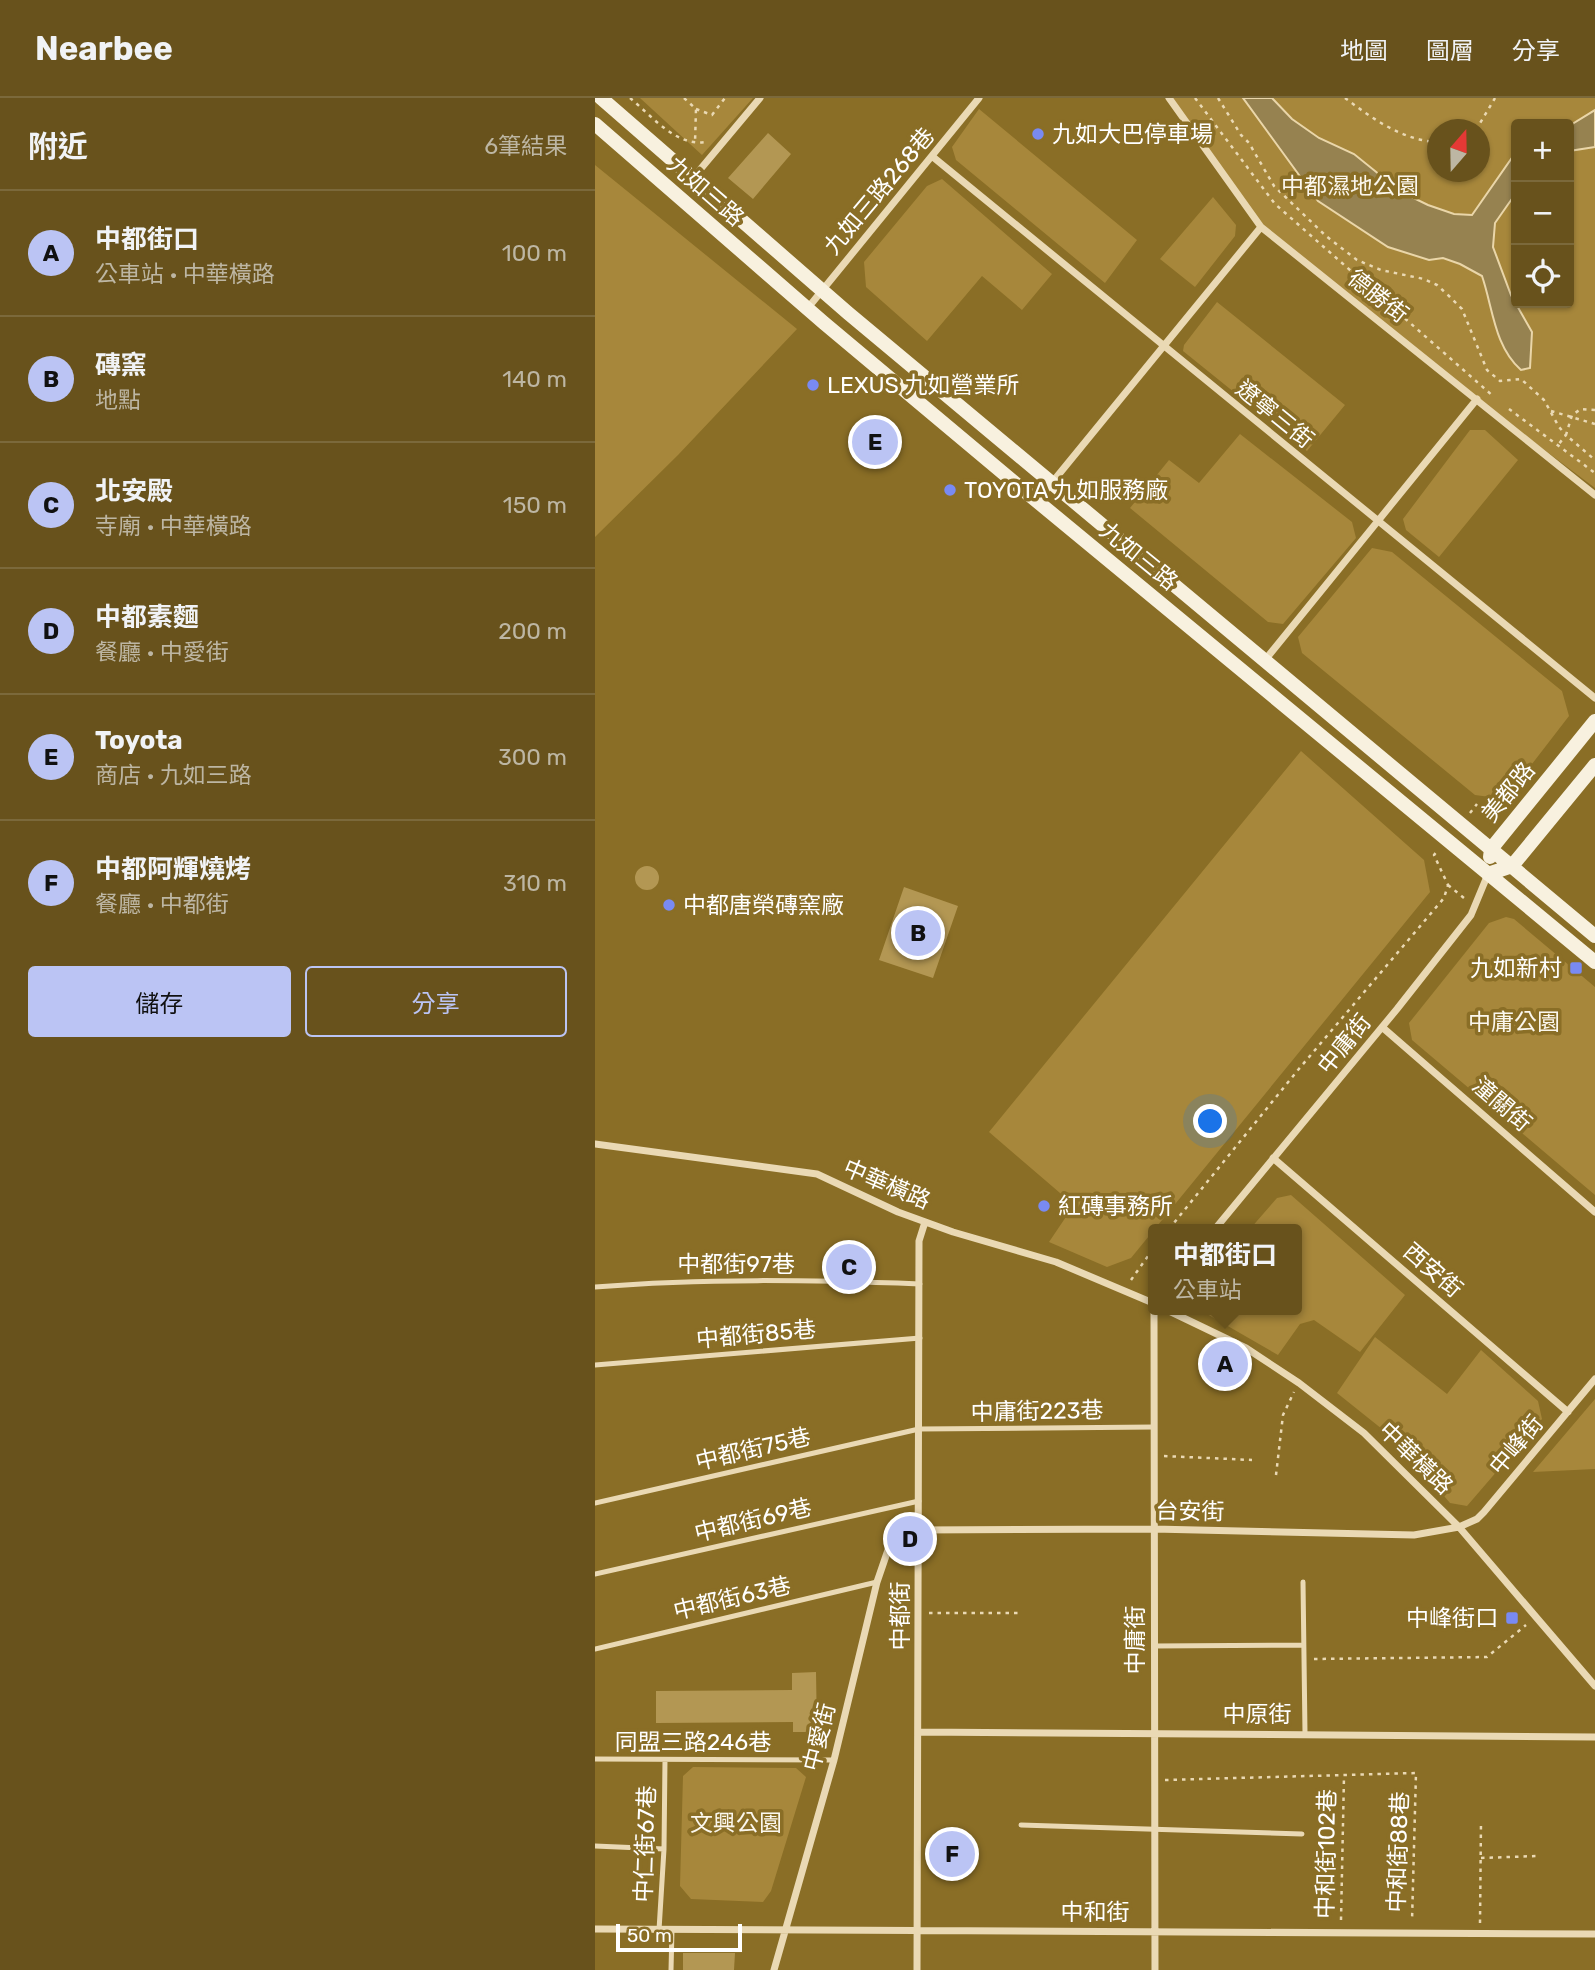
<!DOCTYPE html>
<html lang="zh-TW">
<meta charset="utf-8">
<style>
:root{--surface:#68521c;--page:#705c29;--text:#f1f3f6;--muted:#bdb6a3;--line:#7b693b;--accent:#bbc4f4}
body{margin:0;font-family:Rubik,"Noto Sans TC",sans-serif;background:var(--page);color:var(--text)}
.controls{position:absolute;right:21px;top:21px;display:grid;overflow:hidden;border-radius:7px;box-shadow:0 2px 5px #0004}
.controls button{width:63px;height:63px;display:grid;place-items:center;padding:0;border:0;border-bottom:2px solid var(--line);background:var(--surface);color:var(--text);font:35px sans-serif}
.compass{position:absolute;left:832px;top:21px;width:63px;height:63px;border-radius:50%;background:var(--surface);box-shadow:0 2px 5px #0004;rotate:20deg}
.scale{position:absolute;left:21px;bottom:18px;width:126px;box-sizing:border-box;padding-left:7px;border:4px solid #fff;border-top:0;font-size:19px;line-height:24px;white-space:nowrap;color:#fff;-webkit-text-stroke:5px #8a6e26;paint-order:stroke}
.you{position:absolute;left:616px;top:1024px;width:24px;height:24px;margin:-18px;border:5px solid #fff;border-radius:50%;background:#1a73e8;box-shadow:0 0 0 10px #1a73e833}
.badge{display:grid;place-items:center;width:46px;height:46px;border-radius:50%;background:var(--accent);color:#111;font-size:23px;font-weight:700}
.pin{position:absolute;translate:-50% -50%;border:4px solid #fff;box-shadow:0 2px 7px #0006}
.popup{position:absolute;left:553px;top:1126px;width:154px;height:91px;box-sizing:border-box;display:grid;place-content:center;border-radius:7px;background:var(--surface);filter:drop-shadow(0 2px 5px #0005);font-size:23px;white-space:nowrap;color:var(--muted)}
.popup b{font-size:26px;color:var(--text)}
.popup::after{content:'';position:absolute;left:50%;top:100%;margin-left:-14px;border:14px solid transparent;border-top-color:var(--surface)}
.list{margin:0;padding:0;list-style:none}
h2{display:flex;justify-content:space-between;align-items:center;height:91px;margin:0;padding:0 28px;font-size:30px}
h2 small{font-size:23px;font-weight:400;color:var(--muted)}
.list li{display:grid;grid-template-columns:46px 1fr auto;gap:21px;align-items:center;box-sizing:border-box;height:126px;padding:0 28px;border-top:2px solid var(--line)}
.list b{display:block;font-size:26px;white-space:nowrap}
.list p{margin:0;font-size:23px;white-space:nowrap;color:var(--muted)}
.list em{font-size:23px;font-style:normal;color:var(--muted)}
.actions{display:flex;gap:14px;padding:21px 28px}
.actions a{flex:1;padding:16px 0;border:2px solid var(--accent);border-radius:7px;text-align:center;font-size:24px;color:var(--accent)}
.actions .main{background:var(--accent);color:#111}
.icon{flex:none;width:38px;height:38px;fill:none;stroke:currentColor;stroke-width:2;stroke-linecap:round;stroke-linejoin:round}
.map{position:relative;flex:none;width:1000px;height:1872px;overflow:hidden}
header{display:flex;align-items:center;gap:42px;box-sizing:border-box;height:98px;padding:0 35px;background:var(--surface);border-bottom:2px solid var(--line)}
header strong{font-size:33px}
nav{display:flex;gap:38px;margin-inline-start:auto;font-size:24px}
main{display:flex}
aside{flex:1;background:var(--surface)}
.map>svg:first-child{display:block}
.green{fill:#a7873b;fill-rule:evenodd}
.water{fill:#968250;stroke:#ead6a9;stroke-width:2}
.building{fill:#b39753}
.lines{fill:none;stroke-linecap:round;stroke-linejoin:round}
.path{stroke:#ead9b4;stroke-width:2.5;stroke-dasharray:3.5 5;stroke-linecap:butt}
.lane{stroke:#ead9b4;stroke-width:5}
.street{stroke:#ead9b4;stroke-width:7}
.secondary{stroke:#f8f1df;stroke-width:14}
.poi-dot{fill:#798af2;stroke:#8a6e26;stroke-width:2.5}
.labels{text-anchor:middle;stroke-width:7;stroke-linejoin:round;paint-order:stroke}
.poi-label{font-size:23px;fill:#fff;stroke:#8a6e26;text-anchor:start}
.park-label{font-size:23px;fill:#fbf7ed;stroke:#8a6e26}
.street-label{font-size:23px;fill:#fff;stroke:#8a6e26}
</style>
<header>
<strong>Nearbee</strong>
<nav><a>地圖</a><a>圖層</a><a>分享</a></nav>
</header>
<main>
<aside>
<h2>附近<small>6筆結果</small></h2>
<ul class="list">
<li><span class="badge">A</span><div><b>中都街口</b><p>公車站 · 中華橫路</p></div><em>100 m</em></li>
<li><span class="badge">B</span><div><b>磚窯</b><p>地點</p></div><em>140 m</em></li>
<li><span class="badge">C</span><div><b>北安殿</b><p>寺廟 · 中華橫路</p></div><em>150 m</em></li>
<li><span class="badge">D</span><div><b>中都素麵</b><p>餐廳 · 中愛街</p></div><em>200 m</em></li>
<li><span class="badge">E</span><div><b>Toyota</b><p>商店 · 九如三路</p></div><em>300 m</em></li>
<li><span class="badge">F</span><div><b>中都阿輝燒烤</b><p>餐廳 · 中都街</p></div><em>310 m</em></li>
</ul>
<div class="actions"><a class="main">儲存</a><a>分享</a></div>
</aside>
<div class="map">
<svg width="1000" height="1872" viewBox="0 0 1000 1872">
<rect width="100%" height="100%" fill="#8a6e26"/>
<path class="green" d="M45 0H158L107 57Z
M574 0H1000V390L882 301 666 129ZM921 26H974V205H921ZM842 32H884V74H842Z
M384 11 542 142 510 185 361 62 357 49Z
M0 67 202 231 83 357 0 439Z
M347 81 457 176 427 212 387 178 332 243 271 189 269 164 332 88Z
M618 99 641 127 640 138 600 189 565 161Z
M622 204 750 307 712 353 588 253 589 247Z
M875 332H890L923 362 844 459 811 432 808 421Z
M645 336 757 424 761 440 688 526 673 524 535 410 574 362 604 385Z
M777 450 797 454 967 593 974 618 910 701 880 697 707 555 703 539Z
M706 653 829 762 835 794 536 1160 512 1169 454 1144 479 1107 394 1034Z
M911 819 919 821 1000 889V1097L817 942 814 925 894 825Z
M696 1097 810 1197 765 1254 719 1222 705 1226 683 1257 605 1212H702V1131H655L682 1100Z
M780 1239 852 1296 886 1252 943 1303 947 1321 872 1408 855 1405 802 1343 742 1295Z
M1000 1301V1371L938 1374Z
M98 1669 201 1670 211 1679 176 1793 168 1804 96 1801 85 1788 88 1678Z"/>
<path class="water" d="M648 0H677L697 21 724 40 759 56 806 94 833 107 859 116 877 117 921 54V95L900 125 898 149 916 197 937 234 935 270 926 272C899 248 898 210 887 178L865 166 848 160 834 162 793 149 723 103Z
M1000 12V49L974 53V28Z"/>
<path class="building" d="M173 35 196 56 158 101 133 80Z
M40 780a12 12 0 1 1 24 0a12 12 0 1 1-24 0Z
M309 789 363 808 338 880 284 862Z
M235 1151 252 1152 274 1161 273 1179 234 1177Z
M221 1574 222 1634H198V1624L61 1625V1593L197 1592V1575Z
M88 1855H140L139 1872H88Z"/>
<g class="lines">
<path class="path" d="M35 0C57 18 81 49 111 44
M89 0 101 11 100 45
M600 0 680 106 898 298
M623 0 646 37 654 45 679 88 731 138 762 162 786 172 829 181 842 187 854 198 867 211 892 272 905 283 926 281 949 302 964 329 971 337 963 347
M750 0C778 21 807 42 842 44
M101 11 117 17 130 0
M881 32 900 0
M914 311 1000 375
M1000 312 986 311 977 317 971 337 1000 362
M956 313 1000 326
M895 699 909 709
M875 715 882 706
M853 787 869 800
M574 1131 703 972 849 800 853 787 839 757 843 752
M536 1182 558 1151
M569 1358 657 1362
M681 1377 688 1317 699 1294
M334 1515H427
M719 1561 892 1559 931 1527
M570 1682 821 1675 817 1823
M886 1760 941 1758
M746 1822 749 1678
M885 1825 886 1724"/>
<path class="lane" d="M0 1189C108 1180 217 1182 325 1186
M0 1267 325 1240
M0 1405 324 1331 559 1329
M0 1476 324 1403
M708 1484 710 1635
M559 1548 708 1547
M0 1551 282 1484
M0 1661 239 1662
M426 1727 707 1736
M0 1748 69 1751
M64 1832 69 1751 70 1662
M76 1872 77 1832"/>
<path class="street" d="M574 0 666 129 1000 397
M338 59 1000 600
M98 80 165 0
M212 211 384 0
M442 403 666 129
M670 562 882 301
M787 929 1000 1114
M0 1046 222 1076 303 1114 358 1134 461 1164 558 1205
M678 1060 973 1314
M620 1131 802 911 876 817 893 776
M559 1212 560 1872
M572 1212 651 1250 704 1285 769 1335 864 1429 1000 1588
M323 1634 1000 1639
M0 1831 1000 1836
M179 1872 239 1662 282 1484 293 1452 298 1444 324 1432 559 1431 819 1437 864 1429 882 1421 889 1414 1000 1281
M322 1872 324 1143 330 1124"/>
<path class="secondary" d="M6 0 253 215 1000 838
M0 26 229 225 420 385 1000 864
M895 759 896 751 1000 623
M893 776 917 768 1000 667"/>
</g>
<g class="poi-dot">
<circle cx="443" cy="36" r="7"/>
<circle cx="218" cy="287" r="7"/>
<circle cx="355" cy="392" r="7"/>
<circle cx="74" cy="807" r="7"/>
<rect x="974" y="863" width="14" height="14" rx="3.5"/>
<circle cx="449" cy="1108" r="7"/>
<rect x="910" y="1513" width="14" height="14" rx="3.5"/>
</g>
<g class="labels">
<g class="poi-label">
<text x="457" y="44">九如大巴停車場</text>
<text x="232" y="295">LEXUS 九如營業所</text>
<text x="369" y="400">TOYOTA 九如服務廠</text>
<text x="88" y="815">中都唐榮磚窯廠</text>
<text x="967" y="878" text-anchor="end">九如新村</text>
<text x="463" y="1116">紅磚事務所</text>
<text x="903" y="1528" text-anchor="end">中峰街口</text>
</g>
<g class="park-label">
<text x="755" y="96">中都濕地公園</text>
<text x="919" y="932">中庸公園</text>
<text x="141" y="1733">文興公園</text>
</g>
<g class="street-label">
<text transform="translate(111 93) rotate(41)" y="8">九如三路</text>
<text transform="translate(284 93) rotate(-50)" y="8">九如三路268巷</text>
<text transform="translate(783 198) rotate(38)" y="8">德勝街</text>
<text transform="translate(680 316) rotate(39)" y="8">遼寧三街</text>
<text transform="translate(544 458) rotate(39)" y="8">九如三路</text>
<text transform="translate(913 694) rotate(-51)" y="8">美都路</text>
<text transform="translate(749 946) rotate(-51)" y="8">中庸街</text>
<text transform="translate(907 1006) rotate(41)" y="8">潼關街</text>
<text transform="translate(292 1086) rotate(23)" y="8">中華橫路</text>
<text x="141" y="1174">中都街97巷</text>
<text transform="translate(838 1172) rotate(41)" y="8">西安街</text>
<text transform="translate(161 1236) rotate(-5)" y="8">中都街85巷</text>
<text transform="translate(442 1313) rotate(-1)" y="8">中庸街223巷</text>
<text transform="translate(921 1347) rotate(-50)" y="8">中峰街</text>
<text transform="translate(158 1351) rotate(-13)" y="8">中都街75巷</text>
<text transform="translate(821 1360) rotate(44)" y="8">中華橫路</text>
<text transform="translate(595 1413) rotate(1)" y="8">台安街</text>
<text transform="translate(158 1422) rotate(-13)" y="8">中都街69巷</text>
<text transform="translate(137 1500) rotate(-13)" y="8">中都街63巷</text>
<text transform="translate(305 1518) rotate(-90)" y="8">中都街</text>
<text transform="translate(540 1542) rotate(-90)" y="8">中庸街</text>
<text x="662" y="1624">中原街</text>
<text transform="translate(224 1639) rotate(-76)" y="8">中愛街</text>
<text x="98" y="1652">同盟三路246巷</text>
<text transform="translate(50 1746) rotate(-88)" y="8">中仁街67巷</text>
<text transform="translate(803 1754) rotate(-88)" y="8">中和街88巷</text>
<text transform="translate(731 1756) rotate(-89)" y="8">中和街102巷</text>
<text x="500" y="1822">中和街</text>
</g>
</g>
</svg>
<div class="controls">
<button>+</button>
<button>−</button>
<button><svg class="icon" aria-label="locate" viewBox="0 0 24 24"><circle cx="12" cy="12" r="6"/><path d="M12 2v4M12 18v4M2 12h4M18 12h4"/></svg></button>
</div>
<svg class="compass" viewBox="-18 -18 36 36"><path d="M0-13l5 13h-10z" fill="#e53935"/><path d="M0 13l5-13h-10z" fill="#bdb6a3"/></svg>
<div class="scale">50 m</div>
<div class="you"></div>
<div class="pin badge" style="left:630px;top:1266px">A</div>
<div class="popup"><b>中都街口</b>公車站</div>
<div class="pin badge" style="left:323px;top:835px">B</div>
<div class="pin badge" style="left:254px;top:1169px">C</div>
<div class="pin badge" style="left:315px;top:1441px">D</div>
<div class="pin badge" style="left:280px;top:344px">E</div>
<div class="pin badge" style="left:357px;top:1756px">F</div>
</div>
</main>
